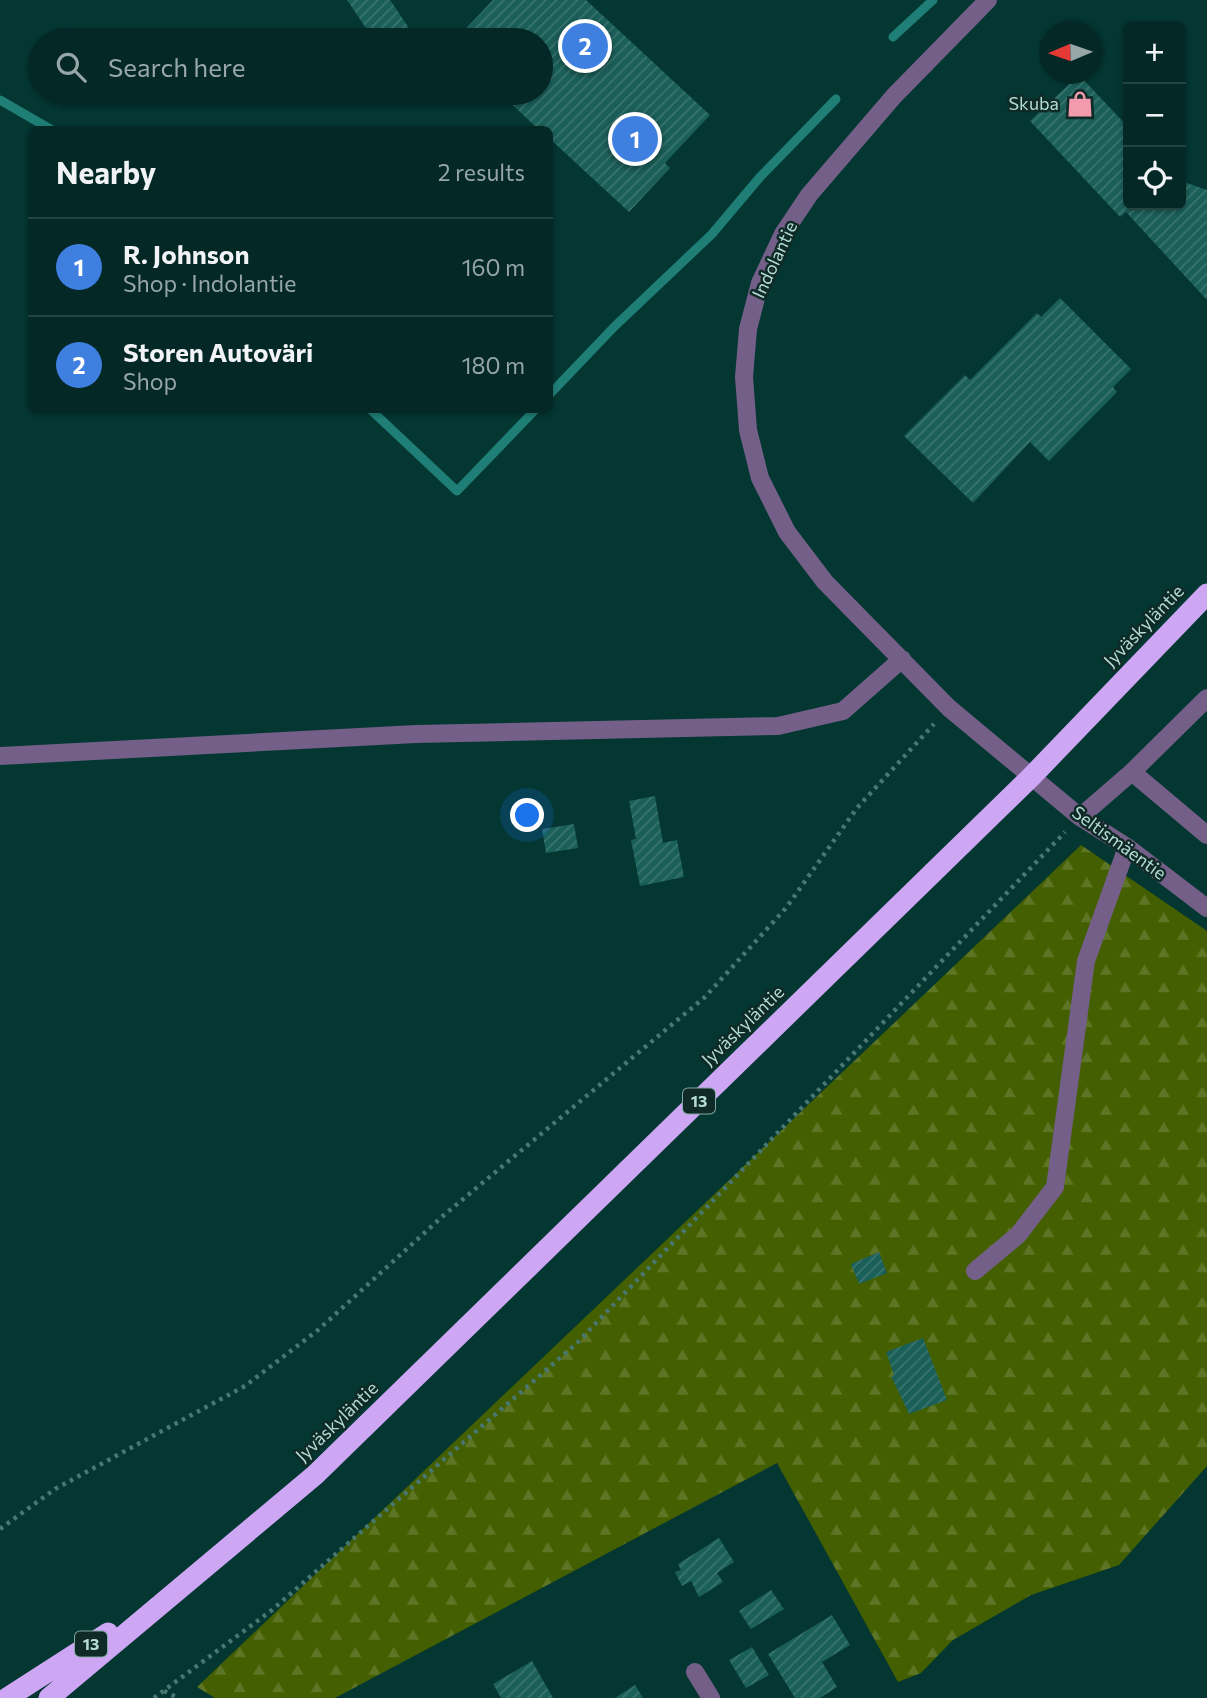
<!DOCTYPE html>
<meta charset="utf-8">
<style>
:root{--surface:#032826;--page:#113432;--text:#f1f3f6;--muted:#97a6a7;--line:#244443;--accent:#b45309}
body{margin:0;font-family:Commissioner,sans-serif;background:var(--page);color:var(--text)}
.controls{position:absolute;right:21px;top:21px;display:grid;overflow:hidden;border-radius:10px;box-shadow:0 2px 5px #0004}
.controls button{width:63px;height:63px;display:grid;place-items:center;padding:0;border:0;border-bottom:2px solid var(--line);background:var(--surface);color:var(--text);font:35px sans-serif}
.compass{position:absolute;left:1039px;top:21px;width:63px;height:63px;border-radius:50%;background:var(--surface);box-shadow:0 2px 5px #0004;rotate:268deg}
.you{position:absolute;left:528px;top:816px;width:24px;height:24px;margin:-18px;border:5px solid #fff;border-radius:50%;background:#1a73e8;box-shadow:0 0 0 10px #1a73e833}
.badge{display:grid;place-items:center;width:46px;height:46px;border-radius:50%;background:var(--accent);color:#fff;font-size:23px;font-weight:700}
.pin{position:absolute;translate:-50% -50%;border:4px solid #fff;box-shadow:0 2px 7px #0006}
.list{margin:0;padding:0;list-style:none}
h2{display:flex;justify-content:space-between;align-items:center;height:91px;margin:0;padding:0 28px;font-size:30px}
h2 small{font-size:23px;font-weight:400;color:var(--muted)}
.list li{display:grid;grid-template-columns:46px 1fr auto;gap:21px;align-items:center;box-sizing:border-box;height:98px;padding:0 28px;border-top:2px solid var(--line)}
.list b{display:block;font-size:26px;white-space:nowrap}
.list p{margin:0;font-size:23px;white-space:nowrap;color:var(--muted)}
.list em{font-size:23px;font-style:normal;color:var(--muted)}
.icon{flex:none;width:38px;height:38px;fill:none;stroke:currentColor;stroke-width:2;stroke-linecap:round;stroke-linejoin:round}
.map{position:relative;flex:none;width:1207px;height:1698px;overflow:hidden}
.search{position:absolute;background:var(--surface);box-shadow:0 2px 5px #0004;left:28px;top:28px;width:525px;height:77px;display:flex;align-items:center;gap:18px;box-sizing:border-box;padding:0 24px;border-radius:38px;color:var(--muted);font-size:26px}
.panel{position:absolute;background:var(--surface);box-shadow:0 2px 5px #0004;left:28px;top:126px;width:525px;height:287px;border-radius:10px}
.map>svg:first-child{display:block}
.forest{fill:url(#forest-firs)}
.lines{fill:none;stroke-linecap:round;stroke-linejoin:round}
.stream{stroke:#1f7f77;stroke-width:9}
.building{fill:url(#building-hatch)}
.path{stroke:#497772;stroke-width:4.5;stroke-dasharray:3.5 5;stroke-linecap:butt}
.minor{stroke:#735f87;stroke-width:18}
.highway{stroke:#cda6f4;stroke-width:21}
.labels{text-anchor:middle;stroke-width:5;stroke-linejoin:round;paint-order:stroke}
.shield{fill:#0f2a27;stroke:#82a7a2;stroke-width:2}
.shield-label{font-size:16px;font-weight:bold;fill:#b4dcd7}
.poi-label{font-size:18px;fill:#b4dcd7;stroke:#0f2a27;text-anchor:end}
.street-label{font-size:18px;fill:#b4dcd7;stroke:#0f2a27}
</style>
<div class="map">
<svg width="1207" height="1698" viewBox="0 0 1207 1698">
<defs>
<pattern id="forest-firs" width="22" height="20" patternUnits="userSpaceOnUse" patternTransform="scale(1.75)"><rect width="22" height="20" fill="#445f00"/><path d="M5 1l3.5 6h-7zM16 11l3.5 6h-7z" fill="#5d7524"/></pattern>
<pattern id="building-hatch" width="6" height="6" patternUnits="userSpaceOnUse" patternTransform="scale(1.75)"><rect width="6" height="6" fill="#1b5f59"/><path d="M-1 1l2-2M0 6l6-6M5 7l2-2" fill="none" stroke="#3a7570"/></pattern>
</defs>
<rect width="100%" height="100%" fill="#043632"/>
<path class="forest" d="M1081 845 1207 931V1466L1119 1565 1031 1595 953 1640 921 1673 898 1682 777 1463 335 1698H215L197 1687Z"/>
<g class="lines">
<path class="stream" d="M893 37 933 0
M0 100 52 130
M550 394 614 327 712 234 760 177 836 99
M371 410 457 491 535 410"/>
</g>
<path class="building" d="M347 0H390L417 40H374Z
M493 0H586L710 115 665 163 670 168 629 212 550 139V130H539L500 93H541V40H455Z
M1079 75 1128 127V205H1181V181L1207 190V300L1126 212 1120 217 1030 121Z
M411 93H438L419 105Z
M1060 298 1131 369 1113 387 1117 392 1049 461 1030 442 973 503 904 436 965 375 970 380 1037 313 1041 317Z
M655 796 663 843 677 840 684 877 640 886 631 840 636 839 629 801Z
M574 824 578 848 546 853 542 829Z
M879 1252 887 1273 859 1284 851 1264Z
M923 1338 947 1400 909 1414 891 1376 894 1375 886 1352Z
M719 1538 734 1562 717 1573 723 1582 699 1597 691 1581 682 1586 675 1572 681 1570 678 1564Z
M771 1590 784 1609 751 1629 739 1611Z
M832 1615 850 1645 822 1662 837 1687 820 1698H795L768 1654Z
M752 1647 769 1675 746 1688 729 1660Z
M532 1661 553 1698H501L493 1684Z
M635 1685 643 1698H615Z"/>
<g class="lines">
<path class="path" d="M0 1529 55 1489 245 1386 318 1330 444 1215 705 997 786 908 857 808 934 724
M164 1691 178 1698
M154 1698 272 1610 577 1343 1065 832"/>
<path class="minor" d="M988 0 894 96 809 195 783 234 760 283 748 329 744 377 748 430 760 478 787 532 825 582 949 708 1080 817 1127 847 1207 908
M0 756 416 734 778 726 843 711 902 659
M1132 772 1207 835
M1080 817 1132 772 1207 698
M975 1271 1018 1235 1055 1187 1086 961 1127 847
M695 1672 711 1698"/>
<path class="highway" d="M7 1698 108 1633
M49 1698 315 1475 1032 776 1207 594"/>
</g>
<defs>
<g id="shop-bare" transform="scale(2.1)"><path d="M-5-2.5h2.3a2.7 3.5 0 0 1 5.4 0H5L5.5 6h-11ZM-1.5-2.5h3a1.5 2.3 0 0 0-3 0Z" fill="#f39aac" stroke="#0f2a27" stroke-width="2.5" paint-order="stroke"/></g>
</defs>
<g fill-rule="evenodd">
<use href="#shop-bare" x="1080" y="104"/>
</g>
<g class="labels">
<g class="shield">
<rect x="683" y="1088.5" width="32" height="25" rx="5"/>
<rect x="75" y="1631.5" width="32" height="25" rx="5"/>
</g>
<g class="shield-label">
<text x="699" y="1107">13</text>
<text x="91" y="1650">13</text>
</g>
<g class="poi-label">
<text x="1059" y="110">Skuba</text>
</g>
<g class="street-label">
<text transform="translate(775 260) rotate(-65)" y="6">Indolantie</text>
<text transform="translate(1144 626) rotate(-46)" y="6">Jyväskyläntie</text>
<text transform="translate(1119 843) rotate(36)" y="6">Seltismäentie</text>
<text transform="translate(743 1026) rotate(-44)" y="6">Jyväskyläntie</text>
<text transform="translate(337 1422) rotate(-44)" y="6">Jyväskyläntie</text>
</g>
</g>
</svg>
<div class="controls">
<button>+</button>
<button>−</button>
<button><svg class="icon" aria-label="locate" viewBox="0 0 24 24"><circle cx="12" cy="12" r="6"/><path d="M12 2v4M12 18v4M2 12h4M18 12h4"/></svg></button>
</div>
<svg class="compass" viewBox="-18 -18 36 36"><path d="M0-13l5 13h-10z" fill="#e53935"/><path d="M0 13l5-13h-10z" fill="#97a6a7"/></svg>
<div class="you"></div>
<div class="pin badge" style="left:635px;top:139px;background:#3f7fe0">1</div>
<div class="pin badge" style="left:585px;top:46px;background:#3f7fe0">2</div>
<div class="search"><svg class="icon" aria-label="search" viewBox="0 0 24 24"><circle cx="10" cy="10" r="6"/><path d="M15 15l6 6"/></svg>Search here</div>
<section class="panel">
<h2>Nearby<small>2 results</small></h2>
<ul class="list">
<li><span class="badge" style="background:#3f7fe0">1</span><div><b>R. Johnson</b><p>Shop · Indolantie</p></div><em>160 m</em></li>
<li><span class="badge" style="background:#3f7fe0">2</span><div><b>Storen Autoväri</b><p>Shop</p></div><em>180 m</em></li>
</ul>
</section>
</div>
